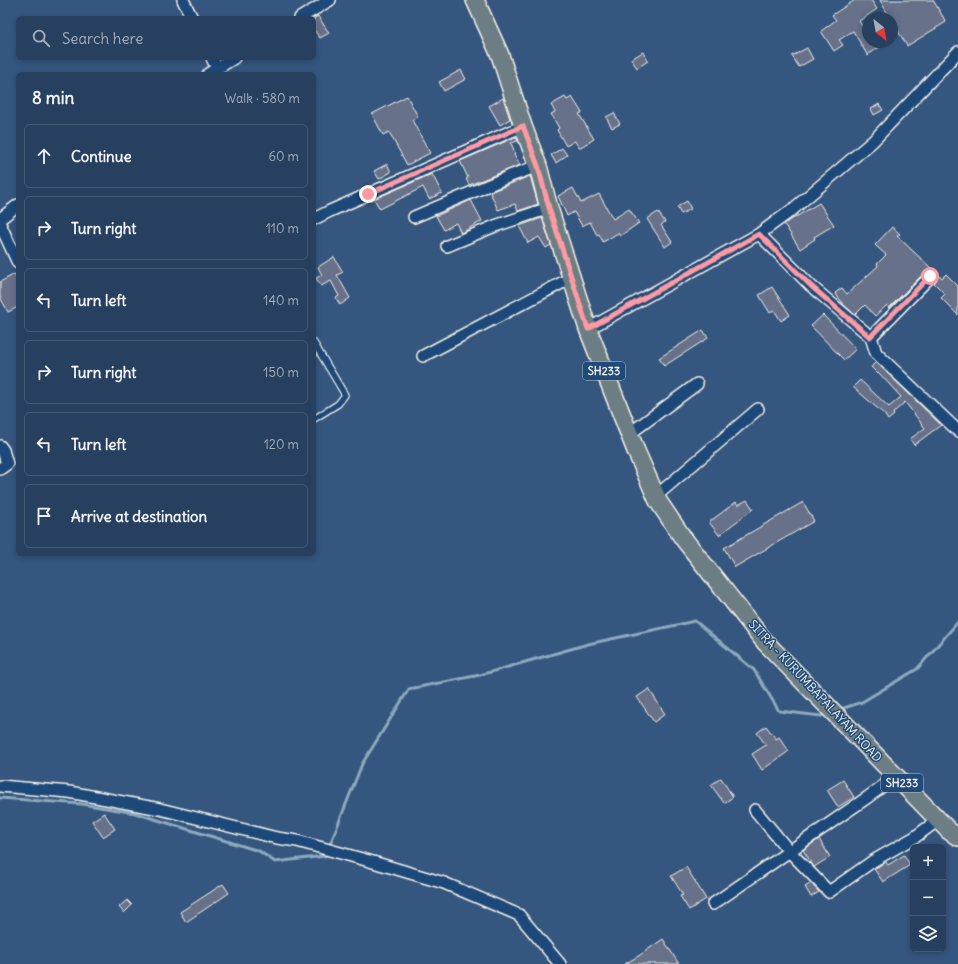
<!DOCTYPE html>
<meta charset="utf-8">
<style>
:root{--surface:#28405f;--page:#304765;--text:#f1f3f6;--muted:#a5afbd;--line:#445974}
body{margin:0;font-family:Delius,sans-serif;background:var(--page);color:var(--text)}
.controls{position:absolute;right:12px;bottom:12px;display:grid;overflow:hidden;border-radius:6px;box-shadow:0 2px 6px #0003}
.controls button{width:36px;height:36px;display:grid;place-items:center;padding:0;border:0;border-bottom:1px solid var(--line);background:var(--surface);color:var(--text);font:20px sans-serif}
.compass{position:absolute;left:862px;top:12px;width:36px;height:36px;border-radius:50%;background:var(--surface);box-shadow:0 2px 6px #0003;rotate:149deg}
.stop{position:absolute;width:12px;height:12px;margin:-9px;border:3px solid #ff9aa2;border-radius:50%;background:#fff}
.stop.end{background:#ff9aa2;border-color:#fff;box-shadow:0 1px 4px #0008}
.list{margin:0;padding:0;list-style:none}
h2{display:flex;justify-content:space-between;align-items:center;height:52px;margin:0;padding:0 16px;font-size:17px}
h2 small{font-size:13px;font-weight:400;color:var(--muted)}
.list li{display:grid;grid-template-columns:26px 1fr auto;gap:12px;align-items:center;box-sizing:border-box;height:64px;margin:0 8px 8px;padding:0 8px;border:1px solid var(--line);border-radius:6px}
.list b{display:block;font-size:15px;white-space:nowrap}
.list em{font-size:13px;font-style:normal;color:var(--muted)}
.icon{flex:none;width:22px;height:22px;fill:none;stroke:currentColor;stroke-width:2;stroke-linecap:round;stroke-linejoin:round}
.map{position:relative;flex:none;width:958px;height:964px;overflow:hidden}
.search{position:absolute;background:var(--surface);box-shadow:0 2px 6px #0003;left:16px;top:16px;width:300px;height:44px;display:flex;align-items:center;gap:10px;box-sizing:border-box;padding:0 14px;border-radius:6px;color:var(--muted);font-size:15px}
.panel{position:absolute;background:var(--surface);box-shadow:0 2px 6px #0003;left:16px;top:72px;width:300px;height:484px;border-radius:6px}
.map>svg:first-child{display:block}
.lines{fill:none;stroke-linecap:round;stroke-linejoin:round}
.stream{stroke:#8caabf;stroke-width:3}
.building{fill:#68718a;stroke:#f4f1e8}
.service-casing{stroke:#f4f1e8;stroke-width:8}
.minor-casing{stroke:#f4f1e8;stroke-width:14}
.primary-casing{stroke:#f4f1e8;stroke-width:20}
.service{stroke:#1f4a7a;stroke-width:5.5}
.minor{stroke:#1f4a7a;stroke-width:11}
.primary{stroke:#6c7e84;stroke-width:17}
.route{stroke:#ff9aa2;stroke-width:5}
.labels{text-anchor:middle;stroke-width:3;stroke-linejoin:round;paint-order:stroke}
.shield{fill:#1f4a7a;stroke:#b4bfc7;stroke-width:1}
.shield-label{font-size:11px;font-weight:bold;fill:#f4f1e8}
.street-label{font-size:12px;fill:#f4f1e8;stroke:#1f4a7a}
</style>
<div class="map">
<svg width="958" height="964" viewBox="0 0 958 964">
<rect width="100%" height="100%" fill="#35567f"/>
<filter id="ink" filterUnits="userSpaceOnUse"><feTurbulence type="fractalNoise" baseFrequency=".025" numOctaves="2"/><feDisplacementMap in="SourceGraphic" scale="8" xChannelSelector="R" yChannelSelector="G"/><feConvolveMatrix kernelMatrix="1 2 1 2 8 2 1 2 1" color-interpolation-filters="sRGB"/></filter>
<g filter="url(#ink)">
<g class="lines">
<path class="stream" d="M838 710 862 702 917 669 958 622
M0 798 82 804 135 813 259 851 275 862 325 856 326 852
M329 847 362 764 409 689 480 675 588 644 695 621 754 670 779 711 821 716 827 714"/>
</g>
<path class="building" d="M855 0H871L877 9 859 21 868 36V42H888L868 54V56L853 31 839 40 843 45 834 51 821 31 836 20 832 15Z
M880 0H933L946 22 907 46 892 21V18H890Z
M318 16 329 33 320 38 314 30V18Z
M807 48 813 59 799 67 792 56Z
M643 52 648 61 637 68 631 59Z
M461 70 466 79 444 91 439 82Z
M407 96 418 117 412 120 430 153 407 165 389 132 383 135 372 114Z
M565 97 567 100 572 97 582 113 579 114 594 139 579 148 575 141 566 146 557 130 559 128 551 114 555 112 551 105Z
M503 98 510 119 500 125 489 106Z
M879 104 883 110 874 115 871 109Z
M614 113 620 124 612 128 606 117Z
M516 137 518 141 511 143 515 153 514 154 520 165 469 185 466 179 468 178 460 161Z
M562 148 567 155 556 163 551 155Z
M387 164 391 172 379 179 374 171Z
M432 174 442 193 429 199 423 187 380 209 374 199Z
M530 176 538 204 518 211 515 204 498 210 490 192Z
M573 188 581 203 599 194 613 219 629 209 639 223 620 236 618 233 603 242 599 234 597 235 590 222 582 226 574 212 567 216 558 196Z
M471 200 482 221 461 233 456 223 444 230 436 216Z
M687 201 691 209 681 214 677 207Z
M819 203 834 225 814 237 815 239 800 249 784 224Z
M658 212 665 222 661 225 672 242 665 247 647 219Z
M542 218 551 245 546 248 539 237 528 243 519 226Z
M892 227 900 234 897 236 932 269 926 271 889 308 887 305 875 316 865 305 855 315 843 304 835 293 842 288 847 294 878 266 877 264 886 255 875 245Z
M334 257 343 272 337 275 350 298 340 305 336 298 339 296 331 281 321 286 316 278 322 275 318 267Z
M15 274 18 280V307L8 312 0 297V282Z
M946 274 958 286V315L941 298 945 294 934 283 938 278V275L942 278Z
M772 287 790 315 781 321 774 310 770 313 759 295Z
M823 315 856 349 844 360 811 326Z
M703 330 708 338 664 366 659 358Z
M876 362 941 425 914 445 910 439 925 428 905 402 893 413 894 415 888 420 884 414 853 387 860 380 889 407 901 397 879 373 878 374 871 367Z
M747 500 753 509 719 535 709 522 736 502 738 505Z
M803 502 814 521 735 567 724 548Z
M649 689 665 714 654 722 637 697Z
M766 726 776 739 779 737 789 751 762 770 752 754 766 745 757 733Z
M721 778 733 797 724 803 711 785Z
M843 780 854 797 838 807 827 790Z
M104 813 115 829 103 837 92 821Z
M819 839 830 857 814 867 803 850Z
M904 855 910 865 883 882 874 869 886 862 888 865Z
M686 867 706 899 689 910 680 896 683 895 671 876Z
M811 883 819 892 811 897 805 887Z
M223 884 229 893 186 922 180 912Z
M127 900 132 905 124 913 119 907Z
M663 939 679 964H625L640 955Z"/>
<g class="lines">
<g class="service-casing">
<path id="service" d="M314 343 345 395 338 404 314 419"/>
</g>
<g class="minor-casing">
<path id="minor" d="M183 0 192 18
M300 18 330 0
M212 58 217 69
M208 74 234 58
M414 217 510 176 538 166
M0 219 18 205
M314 219 330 211 523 126
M0 224 18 263
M759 234 811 286 871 337 876 353 958 431
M447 246 495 226 549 208
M588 329 759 234 792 210 873 141 958 52
M871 337 931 276
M423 356 571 278
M629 434 697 384
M0 446 3 450 7 464 0 469
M656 496 758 409
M0 786 69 792 160 809 277 838 297 841 373 862 444 883 519 915 560 964
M755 810 789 851 829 892 873 861 915 837 938 820
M713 904 868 797 895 777"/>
</g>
<g class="primary-casing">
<path id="primary" d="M475 0 500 55 523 126 538 166 549 208 588 329 636 451 658 501 683 538 765 642 949 831 958 837"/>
</g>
<use href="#service" class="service"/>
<use href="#minor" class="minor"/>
<use href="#primary" class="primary"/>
</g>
</g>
<g class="lines" filter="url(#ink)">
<path class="route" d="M368 194 523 126 538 166 549 208 588 329 759 234 811 286 870 337 930 276"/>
</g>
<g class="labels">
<g class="shield">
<rect x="583" y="362" width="42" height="18" rx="3"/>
<rect x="881" y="774" width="42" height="18" rx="3"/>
</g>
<g class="shield-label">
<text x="604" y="375">SH233</text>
<text x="902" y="787">SH233</text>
</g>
<g class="street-label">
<text transform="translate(815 691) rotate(47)" y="4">SITRA - KURUMBAPALAYAM ROAD</text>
</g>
</g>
</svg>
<div class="controls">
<button>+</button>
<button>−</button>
<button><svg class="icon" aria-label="layers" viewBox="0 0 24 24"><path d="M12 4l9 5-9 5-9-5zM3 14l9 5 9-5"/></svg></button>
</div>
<svg class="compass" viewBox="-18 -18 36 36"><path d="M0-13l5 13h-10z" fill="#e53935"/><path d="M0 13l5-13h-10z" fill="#a5afbd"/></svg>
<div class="stop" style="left:930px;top:276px"></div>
<div class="stop end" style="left:368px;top:194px"></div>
<div class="search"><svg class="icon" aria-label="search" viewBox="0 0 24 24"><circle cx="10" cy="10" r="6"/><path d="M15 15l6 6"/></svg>Search here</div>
<section class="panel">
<h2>8 min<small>Walk · 580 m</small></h2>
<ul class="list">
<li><svg class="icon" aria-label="ahead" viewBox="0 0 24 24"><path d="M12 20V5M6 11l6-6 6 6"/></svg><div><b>Continue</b></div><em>60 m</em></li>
<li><svg class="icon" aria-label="right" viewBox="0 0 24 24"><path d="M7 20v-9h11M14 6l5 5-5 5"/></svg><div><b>Turn right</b></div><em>110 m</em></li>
<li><svg class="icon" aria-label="left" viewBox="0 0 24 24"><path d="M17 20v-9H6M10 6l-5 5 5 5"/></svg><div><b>Turn left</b></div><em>140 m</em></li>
<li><svg class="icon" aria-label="right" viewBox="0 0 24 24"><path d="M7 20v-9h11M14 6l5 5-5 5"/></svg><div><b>Turn right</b></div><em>150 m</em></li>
<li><svg class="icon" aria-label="left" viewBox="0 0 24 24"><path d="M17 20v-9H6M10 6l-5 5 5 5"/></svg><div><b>Turn left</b></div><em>120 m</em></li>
<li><svg class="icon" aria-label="arrive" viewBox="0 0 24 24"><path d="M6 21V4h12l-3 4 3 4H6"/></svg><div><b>Arrive at destination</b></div></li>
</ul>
</section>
</div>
